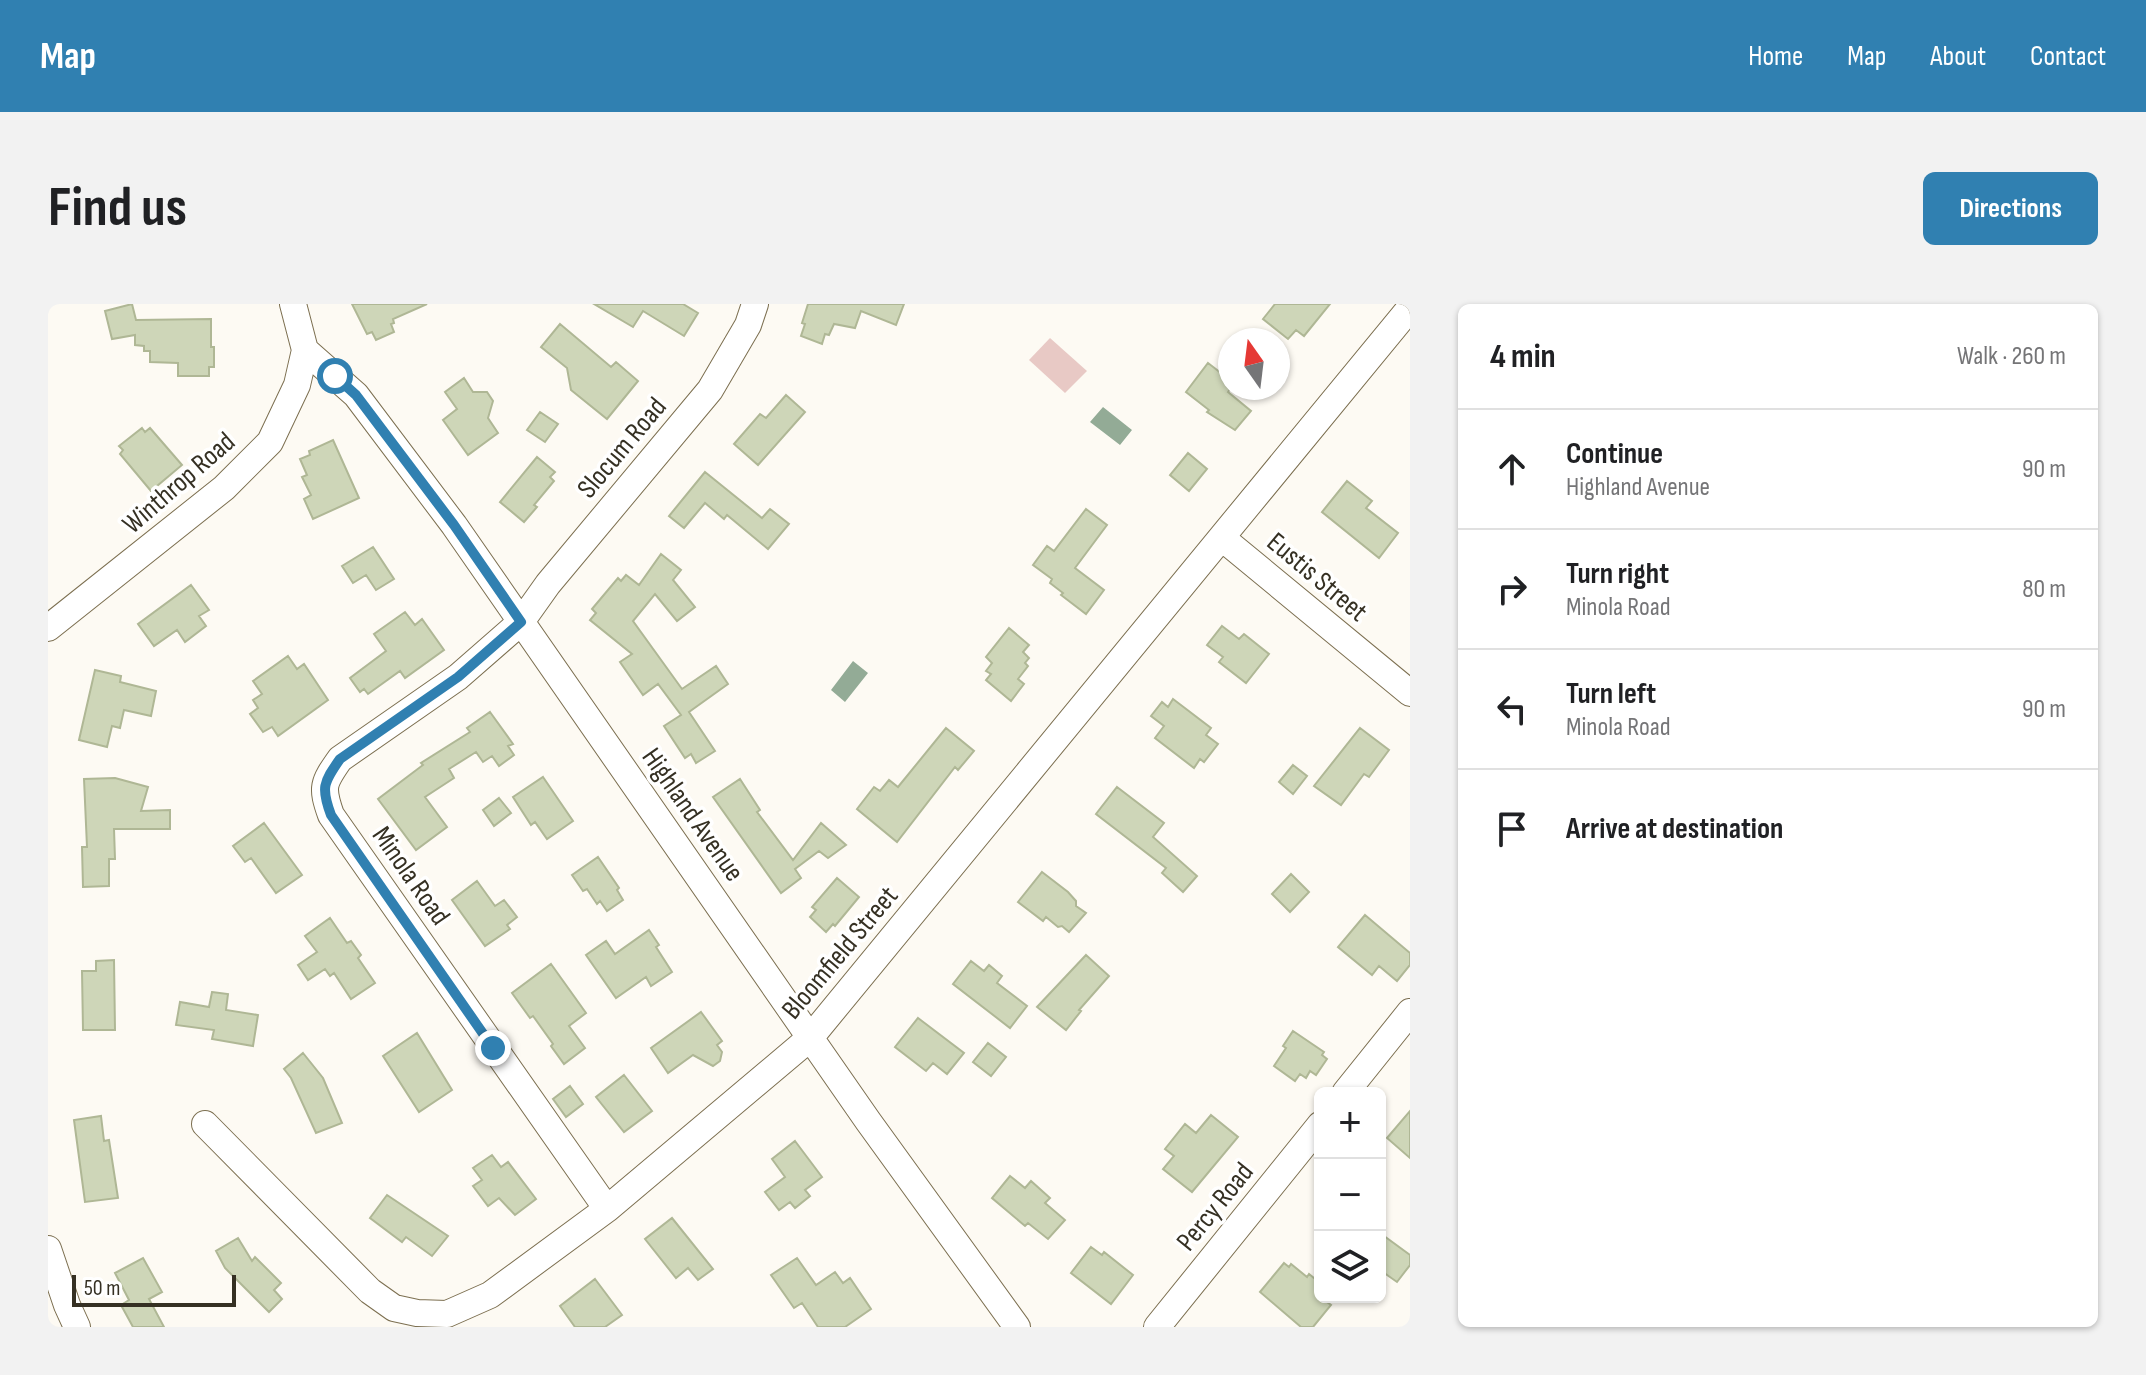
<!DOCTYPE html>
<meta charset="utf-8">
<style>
:root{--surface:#fff;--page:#f2f2f2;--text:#202124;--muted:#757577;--line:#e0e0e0;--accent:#3080b1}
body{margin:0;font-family:"Sofia Sans Condensed",sans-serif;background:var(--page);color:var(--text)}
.controls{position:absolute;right:24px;bottom:24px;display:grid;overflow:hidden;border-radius:12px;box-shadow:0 2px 6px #0004}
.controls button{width:72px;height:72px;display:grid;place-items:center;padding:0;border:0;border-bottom:2px solid var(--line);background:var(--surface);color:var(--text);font:40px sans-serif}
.compass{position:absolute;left:1170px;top:24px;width:72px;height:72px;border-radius:50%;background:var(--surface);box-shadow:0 2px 6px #0004;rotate:346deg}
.scale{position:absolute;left:24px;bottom:20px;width:164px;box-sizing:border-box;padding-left:8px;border:4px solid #353023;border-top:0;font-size:22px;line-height:28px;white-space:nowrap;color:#353023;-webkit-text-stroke:6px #fff;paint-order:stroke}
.stop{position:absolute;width:24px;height:24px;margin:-18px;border:6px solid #3080b1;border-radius:50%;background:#fff}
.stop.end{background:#3080b1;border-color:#fff;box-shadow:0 2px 8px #0008}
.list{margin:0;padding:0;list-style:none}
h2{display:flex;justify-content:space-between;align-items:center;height:104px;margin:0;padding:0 32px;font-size:34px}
h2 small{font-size:26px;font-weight:400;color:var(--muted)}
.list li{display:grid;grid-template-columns:52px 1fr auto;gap:24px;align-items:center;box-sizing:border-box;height:120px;padding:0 32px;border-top:2px solid var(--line)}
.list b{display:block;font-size:30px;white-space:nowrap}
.list p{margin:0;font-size:26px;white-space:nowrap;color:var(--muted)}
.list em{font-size:26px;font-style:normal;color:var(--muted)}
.icon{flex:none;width:44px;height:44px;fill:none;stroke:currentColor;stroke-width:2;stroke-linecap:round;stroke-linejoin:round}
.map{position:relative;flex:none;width:1362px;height:1023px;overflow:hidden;border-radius:12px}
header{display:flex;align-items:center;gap:48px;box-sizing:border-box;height:112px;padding:0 40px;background:var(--accent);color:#fff}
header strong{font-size:38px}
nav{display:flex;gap:44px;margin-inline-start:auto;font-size:28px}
.intro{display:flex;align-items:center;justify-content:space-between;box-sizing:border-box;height:192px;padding:0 48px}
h1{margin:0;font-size:56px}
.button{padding:20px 36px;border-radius:12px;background:var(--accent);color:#fff;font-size:28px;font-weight:700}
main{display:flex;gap:48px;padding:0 48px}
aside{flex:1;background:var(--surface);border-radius:12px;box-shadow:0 2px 6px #0004}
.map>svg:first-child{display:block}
.green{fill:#e8c9c5}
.water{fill:#93ab96}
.building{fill:#ced6b8;stroke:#afb795;stroke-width:2}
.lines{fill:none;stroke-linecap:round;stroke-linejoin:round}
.minor-casing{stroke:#7c6f50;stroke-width:28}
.minor{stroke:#fff;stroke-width:26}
.route{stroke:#3080b1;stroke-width:10}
.labels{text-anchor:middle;stroke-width:7;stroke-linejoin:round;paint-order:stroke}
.street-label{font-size:28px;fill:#353023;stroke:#fff}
</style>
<header>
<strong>Map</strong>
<nav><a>Home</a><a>Map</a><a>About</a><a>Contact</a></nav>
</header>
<div class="intro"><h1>Find us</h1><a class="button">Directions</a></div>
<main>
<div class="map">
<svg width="1362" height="1023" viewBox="0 0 1362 1023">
<rect width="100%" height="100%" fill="#fdfaf3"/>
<path class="green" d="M1002 34 1039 67 1017 89 981 56Z"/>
<path class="water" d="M1055 103 1084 126 1072 141 1042 118Z
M805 357 820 369 797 398 783 386Z"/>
<path class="building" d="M84 0 88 16 163 15V43H166V63H161V72H130V59L102 58V47H96V42L87 41V31L64 35 57 7Z
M304 0H379L345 15 346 19 343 20 346 28 328 36 324 28 319 30Z
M546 0H635L650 9 636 32 595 7 585 23Z
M760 0H856L848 21 813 7 807 24 786 20 781 31 777 30 774 40 753 32 757 20 754 19Z
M1227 0H1282L1256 32 1248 26 1240 35 1215 15Z
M512 20 563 63 568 58 590 77 559 115 523 86 519 64 493 43Z
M1160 59 1182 76 1183 84 1180 88 1203 107 1187 126 1159 108 1161 106 1138 88Z
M416 74 425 88H439L445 97 440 114 450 129 420 151 395 116 409 105 397 88Z
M738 91 757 108 710 161 686 140 712 110 718 114Z
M492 108 510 120 497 138 479 126Z
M94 124 97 128 102 124 134 161 103 187 72 150 75 146 71 142Z
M285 136 311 194 265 215 256 195 263 191 254 173 259 171 252 155 262 151 261 147Z
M1140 149 1159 165 1141 187 1122 171Z
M489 153 507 168 502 173 506 177 486 201 489 203 476 218 452 198Z
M657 168 714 214 722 205 741 220 720 245 679 211 676 215 657 199 636 224 621 212Z
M1299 177 1324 197 1318 204 1350 229 1331 254 1274 208Z
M1038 205 1059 221 1027 264 1056 286 1038 310 1013 291 1015 289 1002 279 1004 275 985 261 999 242 1006 247Z
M325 243 346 275 328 286 318 271 305 279 294 262Z
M613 250 633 266 625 276 647 303 629 317 607 290 585 317 634 385 668 362 680 380 641 408 667 447 648 459 643 450 637 454 616 422 633 411 610 380 595 391 572 358 584 350 542 316 548 309 544 305 570 274 573 277 578 271 591 281Z
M143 281 161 306 151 312 158 322 137 338 129 326 106 342 90 320Z
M357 308 367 321 374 315 396 346 357 374 352 367 320 390 316 385 312 388 302 374 338 347 326 330Z
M1174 322 1191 335 1196 330 1221 350 1198 379 1171 358 1175 353 1159 341Z
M961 324 981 341 975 348 981 354 977 359 980 362 970 375 976 380 963 397 938 376 943 370 938 367 944 359 938 353Z
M240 352 249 365 256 360 280 396 230 432 224 423 215 428 202 410 210 404 205 396 214 390 205 377Z
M47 366 73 372 72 378 108 387 103 412 76 406 72 424 64 422 59 443 31 436Z
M1125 395 1163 424 1158 431 1170 440 1156 458 1152 455 1146 464 1107 434 1116 422 1103 412 1114 398 1120 403Z
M442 408 465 440 460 442 466 451 451 462 444 452 435 458 428 448 401 465 406 474 377 493 399 523 368 546 330 495 375 461 373 459 422 428 419 424Z
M898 424 926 447 910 466 907 463 849 538 809 505 826 483 832 487 841 476 850 483Z
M1312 424 1341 446 1321 473 1316 470 1293 501 1266 482Z
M1245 461 1259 472 1245 490 1231 478Z
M495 473 525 517 499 535 487 518 483 521 465 493Z
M67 474 100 483 93 507 122 506V525H66L67 555H61V582L35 583 34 543H39L36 475Z
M692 475 712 506 709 508 745 556 773 519 798 541 780 554 771 547 747 565 753 574 733 589 665 493Z
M1069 483 1116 519 1105 533 1149 572 1135 588 1114 569 1118 564 1048 510Z
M451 494 463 509 446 522 435 506Z
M216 519 254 571 228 589 203 554 197 558 185 542Z
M550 553 571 584 569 586 575 596 559 607 552 597 549 600 539 585 535 587 524 571Z
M994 568 1020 588 1028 597V602L1038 609 1021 628 1014 622 1010 623 998 613 995 617 970 598Z
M1243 570 1261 588 1242 608 1224 590Z
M789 574 811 593 787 622 785 620 778 628 762 613 768 606 764 603Z
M429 577 447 602 456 596 469 613 459 621 462 625 437 642 404 596Z
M1317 611 1362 649V661L1349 677 1331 662 1324 671 1290 643Z
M282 614 299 639 303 637 313 651 310 654 327 679 303 695 286 669 282 672 277 665 260 676 250 661 269 648 257 632Z
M601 626 611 641 608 643 624 668 603 682 598 673 568 694 538 651 558 637 567 650Z
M1038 651 1061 672 1031 706 1033 707 1018 726 989 703Z
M66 656 67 726H35L34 667H48V657Z
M923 657 936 667 941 661 954 672 949 679 979 702 962 724 905 680Z
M503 660 538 709 521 722 537 744 516 760 503 742 505 740 485 712 482 714 464 689Z
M164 688 180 690 178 706 210 711 205 742 164 735 166 726 128 721 132 698 161 703Z
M653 708 674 737 669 741 674 748 672 757 665 762 645 751 620 769 603 744Z
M870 714 916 749 899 770 885 759 878 767 847 743Z
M1245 727 1276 748 1274 751 1279 755 1268 771 1262 767 1258 774 1252 770 1247 777 1226 762 1238 744 1235 742Z
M369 729 404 786 371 808 335 752Z
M940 739 958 753 943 772 925 758Z
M255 749 275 774 294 819 268 829 243 774 236 765Z
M576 771 604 807 576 828 548 793Z
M522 782 535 800 518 813 505 795Z
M1362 807V854L1339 834Z
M1163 811 1190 833 1144 888 1115 865 1126 852 1117 845 1137 820 1148 829Z
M53 812 56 837 61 836 70 894 37 898 26 816Z
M747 837 774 873 757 886 762 892 747 904 742 898 731 906 717 888 737 873 724 855Z
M444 851 453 863 460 858 488 895 467 911 451 894 440 902 425 882 434 876 425 864Z
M962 872 977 884 983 877 1002 894 997 899 1017 916 1000 935 980 919 977 922 944 894Z
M339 891 400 932 384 952 358 933 354 938 322 914Z
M624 914 665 965 650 976 640 964 628 974 597 935Z
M1332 929 1362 951V961L1349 978 1332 966Z
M190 934 204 957 207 953 233 979 226 986 234 995 221 1008 177 964 168 947Z
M1043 943 1054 951 1056 948 1085 971 1063 1000 1023 969Z
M95 954 114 988 101 995 116 1023H85L73 1001 81 996 67 969Z
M749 954 768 981 787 968 795 979 802 974 823 1005 797 1023H770L754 999 746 1004 723 971Z
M1236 959 1241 963 1243 960 1259 973 1261 970 1272 979V993L1283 1001 1265 1023H1253L1212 988Z
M547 975 574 1011 557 1023H527L512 1002Z"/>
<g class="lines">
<g class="minor-casing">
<path id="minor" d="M257 46 308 91 406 221 820 817 969 1023
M1174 234 1362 389
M0 324 176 184 222 138 249 81 257 46 245 0
M1297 789 1362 708
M157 820 322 987 346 1004 369 1009 399 1010 442 991 559 905 762 734 1362 4
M559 905 283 511C273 483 275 479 292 455L410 373 473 318 500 280 662 86 700 21 707 0
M0 945 19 1001 29 1023
M1109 1023 1272 821"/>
</g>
<use href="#minor" class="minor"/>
</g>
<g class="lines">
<path class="route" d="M287 72 308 91 406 221 473 318 410 373 292 455C275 479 273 484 283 511L445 744"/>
</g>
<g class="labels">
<g class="street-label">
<text transform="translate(573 143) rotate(-50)" y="10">Slocum Road</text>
<text transform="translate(130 178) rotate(-41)" y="10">Winthrop Road</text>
<text transform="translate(1270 272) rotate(40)" y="10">Eustis Street</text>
<text transform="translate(646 510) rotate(55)" y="10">Highland Avenue</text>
<text transform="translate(364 571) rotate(55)" y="10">Minola Road</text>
<text transform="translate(791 648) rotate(-50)" y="10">Bloomfield Street</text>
<text transform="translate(1166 902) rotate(-51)" y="10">Percy Road</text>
</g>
</g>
</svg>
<div class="controls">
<button>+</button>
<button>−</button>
<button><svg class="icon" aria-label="layers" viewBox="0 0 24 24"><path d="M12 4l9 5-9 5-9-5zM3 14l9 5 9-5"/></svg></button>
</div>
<svg class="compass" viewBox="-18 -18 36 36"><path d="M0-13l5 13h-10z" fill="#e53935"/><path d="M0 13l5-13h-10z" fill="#757577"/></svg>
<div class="scale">50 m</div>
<div class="stop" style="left:287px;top:72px"></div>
<div class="stop end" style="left:445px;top:744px"></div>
</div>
<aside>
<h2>4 min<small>Walk · 260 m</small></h2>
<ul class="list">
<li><svg class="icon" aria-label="ahead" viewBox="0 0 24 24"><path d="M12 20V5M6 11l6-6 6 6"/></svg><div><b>Continue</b><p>Highland Avenue</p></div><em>90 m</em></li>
<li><svg class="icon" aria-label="right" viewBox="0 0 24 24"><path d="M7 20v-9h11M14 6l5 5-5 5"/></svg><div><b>Turn right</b><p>Minola Road</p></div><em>80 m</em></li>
<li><svg class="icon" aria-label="left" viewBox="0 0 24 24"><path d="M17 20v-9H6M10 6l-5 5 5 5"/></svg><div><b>Turn left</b><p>Minola Road</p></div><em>90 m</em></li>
<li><svg class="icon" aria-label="arrive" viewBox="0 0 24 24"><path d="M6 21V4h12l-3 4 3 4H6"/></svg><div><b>Arrive at destination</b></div></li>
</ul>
</aside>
</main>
